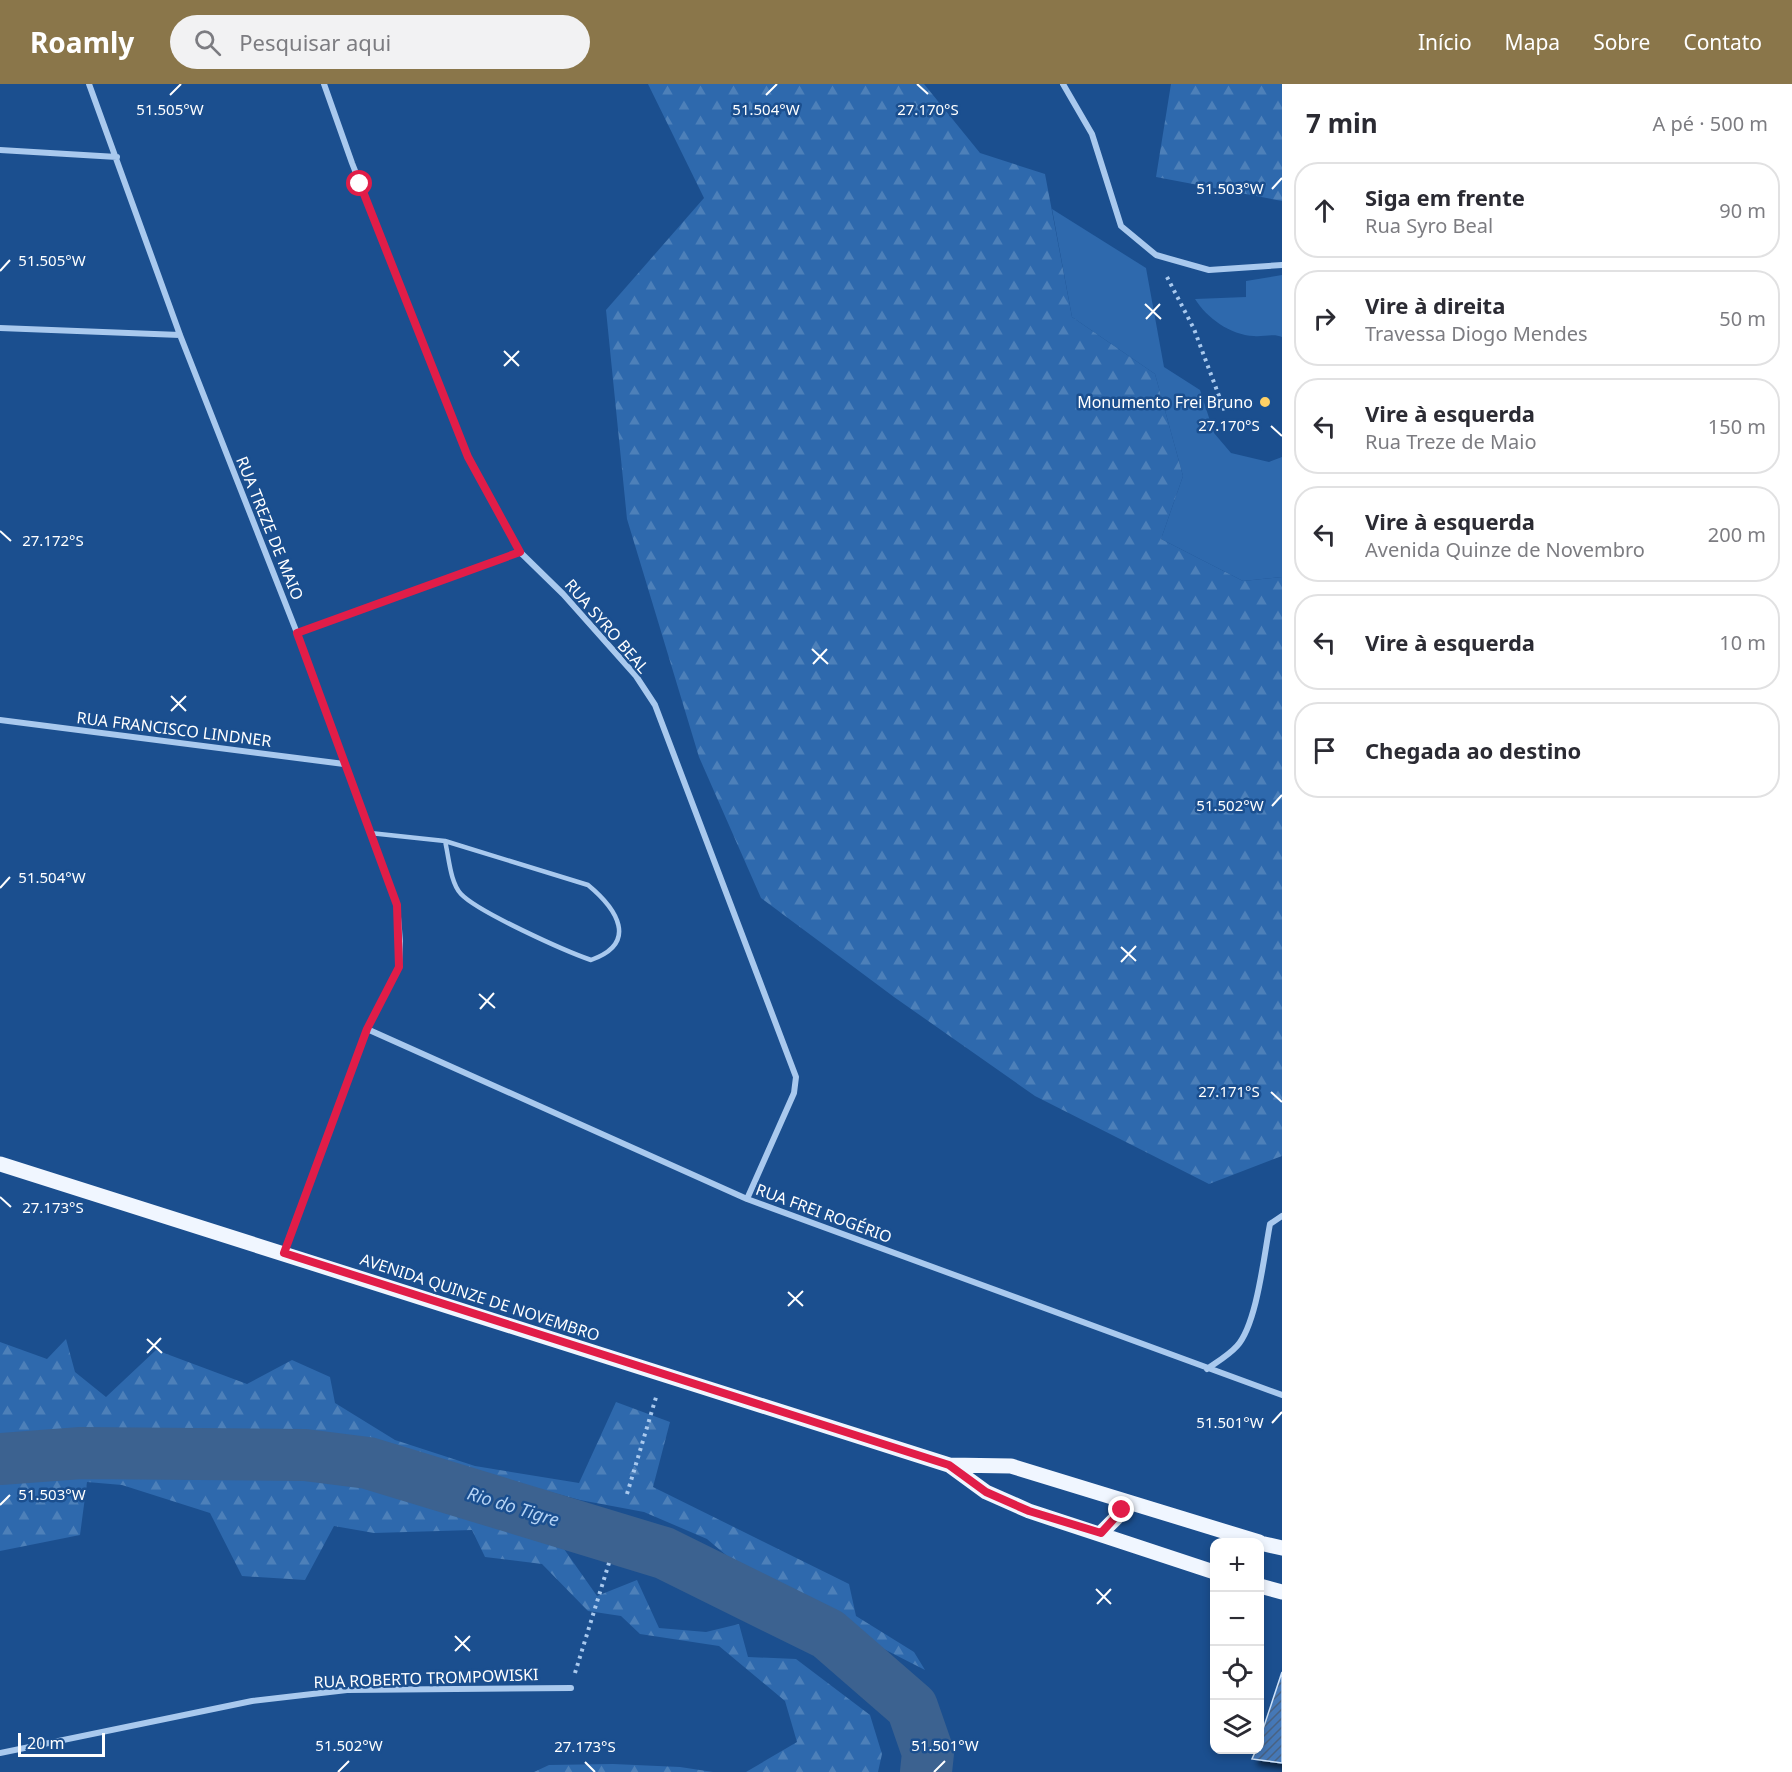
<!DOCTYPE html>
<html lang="pt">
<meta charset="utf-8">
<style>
:root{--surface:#fff;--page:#f2f2f3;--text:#2b2b33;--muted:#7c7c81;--line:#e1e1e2;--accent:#8a764a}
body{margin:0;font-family:"Noto Sans",sans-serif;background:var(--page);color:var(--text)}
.controls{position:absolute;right:18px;bottom:18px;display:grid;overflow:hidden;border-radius:12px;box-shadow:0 3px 9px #0003}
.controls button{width:54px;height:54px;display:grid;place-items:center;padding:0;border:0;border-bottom:2px solid var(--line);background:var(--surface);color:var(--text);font:30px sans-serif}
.scale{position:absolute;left:18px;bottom:15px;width:87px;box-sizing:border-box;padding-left:6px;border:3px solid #fff;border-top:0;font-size:16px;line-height:21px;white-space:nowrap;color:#fff;-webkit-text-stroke:4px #1b4f8f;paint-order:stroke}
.stop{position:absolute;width:18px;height:18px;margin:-14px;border:4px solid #e11d48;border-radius:50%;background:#fff}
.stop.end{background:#e11d48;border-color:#fff;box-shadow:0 2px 6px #0008}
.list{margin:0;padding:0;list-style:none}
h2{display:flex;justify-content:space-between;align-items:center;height:78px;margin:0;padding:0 24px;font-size:26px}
h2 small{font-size:20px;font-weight:400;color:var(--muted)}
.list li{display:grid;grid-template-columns:39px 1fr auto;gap:18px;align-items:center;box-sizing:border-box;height:96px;margin:0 12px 12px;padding:0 12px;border:2px solid var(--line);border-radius:24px}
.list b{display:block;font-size:22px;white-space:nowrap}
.list p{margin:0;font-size:20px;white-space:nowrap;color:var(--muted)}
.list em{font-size:20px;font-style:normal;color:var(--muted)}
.icon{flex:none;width:33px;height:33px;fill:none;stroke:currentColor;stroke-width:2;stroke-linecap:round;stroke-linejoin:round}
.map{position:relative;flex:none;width:1282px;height:1688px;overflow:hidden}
header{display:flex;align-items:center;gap:36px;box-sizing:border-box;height:84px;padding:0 30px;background:var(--accent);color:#fff}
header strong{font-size:28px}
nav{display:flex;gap:33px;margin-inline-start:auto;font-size:21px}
.search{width:420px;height:54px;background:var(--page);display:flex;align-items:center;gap:15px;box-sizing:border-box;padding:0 21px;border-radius:33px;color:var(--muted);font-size:22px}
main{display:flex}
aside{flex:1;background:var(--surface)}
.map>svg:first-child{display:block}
.grass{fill:#2e69ad}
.forest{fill:url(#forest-firs)}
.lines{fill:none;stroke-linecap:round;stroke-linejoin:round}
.river{stroke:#3c6290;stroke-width:52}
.building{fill:url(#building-hatch);stroke:#cfe3fa;stroke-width:1.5;filter:url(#shadow)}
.path{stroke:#a9c9ee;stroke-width:4;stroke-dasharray:3 4.5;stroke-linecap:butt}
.lane{stroke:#a9c9ee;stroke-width:4.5}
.street{stroke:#a9c9ee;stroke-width:6}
.primary{stroke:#f0f6ff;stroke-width:15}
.route{stroke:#e11d48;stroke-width:8}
.ticks{fill:none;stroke:#fff;stroke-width:2}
.poi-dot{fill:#ffd166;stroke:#1b4f8f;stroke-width:2}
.labels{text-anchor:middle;stroke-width:5;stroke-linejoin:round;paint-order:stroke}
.poi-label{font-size:16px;fill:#fff;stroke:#1b4f8f;text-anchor:end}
.street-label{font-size:16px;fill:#fff;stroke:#1b4f8f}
.water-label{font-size:18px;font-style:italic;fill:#b5d3f5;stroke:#1b4f8f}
.ticks-label{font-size:15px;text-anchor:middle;fill:#fff;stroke:#1b4f8f;stroke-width:5;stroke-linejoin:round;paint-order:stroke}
</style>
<header>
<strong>Roamly</strong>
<div class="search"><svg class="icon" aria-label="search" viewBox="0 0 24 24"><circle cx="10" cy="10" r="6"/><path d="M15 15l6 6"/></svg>Pesquisar aqui</div>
<nav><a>Início</a><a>Mapa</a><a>Sobre</a><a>Contato</a></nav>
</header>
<main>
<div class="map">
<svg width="1282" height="1688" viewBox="0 0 1282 1688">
<defs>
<pattern id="forest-firs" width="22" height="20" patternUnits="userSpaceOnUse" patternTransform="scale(1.5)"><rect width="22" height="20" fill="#2e69ad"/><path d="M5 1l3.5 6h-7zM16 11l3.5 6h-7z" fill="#4d80b9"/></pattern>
<pattern id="building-hatch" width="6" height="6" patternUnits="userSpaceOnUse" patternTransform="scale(1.5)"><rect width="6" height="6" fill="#4478b7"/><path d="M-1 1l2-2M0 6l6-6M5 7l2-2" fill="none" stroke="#486282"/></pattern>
<filter id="shadow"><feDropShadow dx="5.5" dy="5.5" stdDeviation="3" flood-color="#0009"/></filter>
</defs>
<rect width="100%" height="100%" fill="#1b4f8f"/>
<path class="grass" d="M1052 125 1146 184 1164 283 1200 306 1214 349 1231 369 1269 378 1282 373V493L1243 497 1161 455 1183 392 1155 290 1072 233Z
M1282 191V253C1274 249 1263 253 1254 252 1230 251 1207 234 1195 215L1246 213V197Z"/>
<path class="forest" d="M648 0H924L980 69 1045 90 1072 233 1155 290 1183 392 1161 455 1243 497 1282 493V1072L1209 1100 1035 1012 894 913 761 814 699 673 627 435 606 226 704 114Z
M1171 0H1282V117L1156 93Z
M66 1255 75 1288 106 1313 156 1266 247 1300 292 1276 330 1293 335 1319 395 1356 475 1382 579 1399 616 1318 670 1338 653 1403 849 1500 856 1532 914 1568 925 1586 876 1561 845 1539 815 1529 752 1493 707 1455 644 1428 580 1416 506 1396 369 1373 302 1355 233 1351 63 1354 0 1359V1258L47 1275Z
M166 1372 264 1379 519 1433 564 1465 597 1512 637 1496 659 1544 706 1548 739 1540 748 1573 796 1575 870 1631 882 1670 878 1688H746L797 1658 785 1617 719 1562 640 1550 621 1532 588 1527 542 1480 485 1473 472 1446 374 1449 334 1442 305 1496 242 1492 210 1429 122 1401 87 1398 80 1451 0 1467V1382Z
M613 1680 680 1683 713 1688H534L549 1681Z"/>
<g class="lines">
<path class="river" d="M0 1375 81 1369 305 1371 368 1379 664 1469 828 1550 912 1623 928 1669 926 1688"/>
</g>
<path class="building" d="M1282 1588V1679L1252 1675 1256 1666H1260V1654Z"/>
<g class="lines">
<path class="path" d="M1167 193 1194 245 1225 328
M627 1410 657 1310
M575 1589 609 1479"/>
<path class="lane" d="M370 749 445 757 588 801C617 825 639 859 591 876 565 867 478 828 461 810 450 798 449 773 445 757"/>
<path class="street" d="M89 0 180 251 297 549 397 821 400 857 399 883 367 945 284 1168
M324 0 352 79 468 373 520 468 563 510 636 592 655 621 796 993 794 1009 747 1115
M1063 0 1092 50 1121 142 1156 171 1209 186 1282 181
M0 66 117 73
M0 244 180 251
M297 549 520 468
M0 636 344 680
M367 945 747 1115 1282 1311
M1207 1285C1217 1278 1229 1271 1237 1262 1257 1240 1264 1171 1270 1140L1282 1132
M0 1669 252 1617 347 1606 571 1604"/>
<path class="primary" d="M0 1080 949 1381 1011 1382 1259 1458
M949 1381 986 1408 1029 1427 1214 1488
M1101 1449 1131 1419
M1260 1459 1282 1464
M1260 1502 1282 1508"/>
</g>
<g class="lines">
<path class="route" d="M360 100 468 373 520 468 297 549 397 821 399 883 367 945 284 1169 949 1381 986 1408 1029 1427 1101 1449 1122 1426"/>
</g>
<path class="ticks" d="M917 0 928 10M170 11 181 0M766 11 777 0M1272 105 1282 94M0 187 10 176M1145 220 1161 235M1146 235 1160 220M504 267 519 282M504 282 519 267M1271 342 1282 352M0 447 11 457M812 565 828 580M813 580 827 565M171 612 186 627M171 627 186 612M1272 722 1282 711M0 804 10 793M1121 863 1136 877M1121 878 1136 862M479 910 495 924M480 925 494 909M1271 1008 1282 1018M0 1113 11 1123M788 1208 803 1222M788 1222 803 1207M147 1255 162 1269M147 1269 161 1254M1272 1339 1282 1328M0 1421 10 1411M1096 1505 1111 1520M1097 1520 1111 1505M455 1552 470 1567M455 1567 470 1552M585 1678 595 1688M338 1688 349 1677M934 1688 945 1677"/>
<circle class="poi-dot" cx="1265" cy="318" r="6"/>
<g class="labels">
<g class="poi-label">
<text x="1253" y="324">Monumento Frei Bruno</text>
</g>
<g class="street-label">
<text transform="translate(270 444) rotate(68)" y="6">RUA TREZE DE MAIO</text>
<text transform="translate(607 542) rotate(49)" y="6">RUA SYRO BEAL</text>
<text transform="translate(174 645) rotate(7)" y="6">RUA FRANCISCO LINDNER</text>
<text transform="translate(824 1129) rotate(20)" y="6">RUA FREI ROGÉRIO</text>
<text transform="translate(480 1213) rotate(18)" y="6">AVENIDA QUINZE DE NOVEMBRO</text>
<text transform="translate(426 1594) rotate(-2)" y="6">RUA ROBERTO TROMPOWISKI</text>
</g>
<g class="water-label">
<text transform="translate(513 1423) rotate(17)" y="6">Rio do Tigre</text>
</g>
</g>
<g class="ticks-label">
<text x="928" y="31">27.170°S</text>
<text x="170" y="31">51.505°W</text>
<text x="766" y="31">51.504°W</text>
<text x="1230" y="110">51.503°W</text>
<text x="52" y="182">51.505°W</text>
<text x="1229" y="347">27.170°S</text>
<text x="53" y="462">27.172°S</text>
<text x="1230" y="727">51.502°W</text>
<text x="52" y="799">51.504°W</text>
<text x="1229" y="1013">27.171°S</text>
<text x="53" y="1129">27.173°S</text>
<text x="1230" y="1344">51.501°W</text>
<text x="52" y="1416">51.503°W</text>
<text x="349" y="1667">51.502°W</text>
<text x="945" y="1667">51.501°W</text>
<text x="585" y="1668">27.173°S</text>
</g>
</svg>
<div class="controls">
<button>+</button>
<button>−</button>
<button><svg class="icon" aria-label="locate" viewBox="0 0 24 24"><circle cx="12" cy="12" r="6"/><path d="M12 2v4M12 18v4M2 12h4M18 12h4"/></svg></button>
<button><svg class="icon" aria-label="layers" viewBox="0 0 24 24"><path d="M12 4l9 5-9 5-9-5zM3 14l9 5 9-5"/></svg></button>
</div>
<div class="scale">20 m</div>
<div class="stop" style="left:360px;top:100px"></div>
<div class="stop end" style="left:1122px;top:1426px"></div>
</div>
<aside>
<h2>7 min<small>A pé · 500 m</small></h2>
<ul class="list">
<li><svg class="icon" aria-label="ahead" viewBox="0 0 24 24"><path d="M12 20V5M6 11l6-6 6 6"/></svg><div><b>Siga em frente</b><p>Rua Syro Beal</p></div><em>90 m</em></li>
<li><svg class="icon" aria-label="right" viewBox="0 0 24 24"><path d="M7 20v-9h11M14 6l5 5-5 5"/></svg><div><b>Vire à direita</b><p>Travessa Diogo Mendes</p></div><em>50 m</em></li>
<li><svg class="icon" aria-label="left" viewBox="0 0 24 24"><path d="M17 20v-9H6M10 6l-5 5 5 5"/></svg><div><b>Vire à esquerda</b><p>Rua Treze de Maio</p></div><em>150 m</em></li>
<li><svg class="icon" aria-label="left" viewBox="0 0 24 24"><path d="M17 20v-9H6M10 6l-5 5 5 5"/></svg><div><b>Vire à esquerda</b><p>Avenida Quinze de Novembro</p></div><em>200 m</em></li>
<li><svg class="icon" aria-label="left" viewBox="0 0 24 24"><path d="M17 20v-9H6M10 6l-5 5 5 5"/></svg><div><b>Vire à esquerda</b></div><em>10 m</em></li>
<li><svg class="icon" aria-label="arrive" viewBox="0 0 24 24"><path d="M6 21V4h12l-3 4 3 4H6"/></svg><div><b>Chegada ao destino</b></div></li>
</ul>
</aside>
</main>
